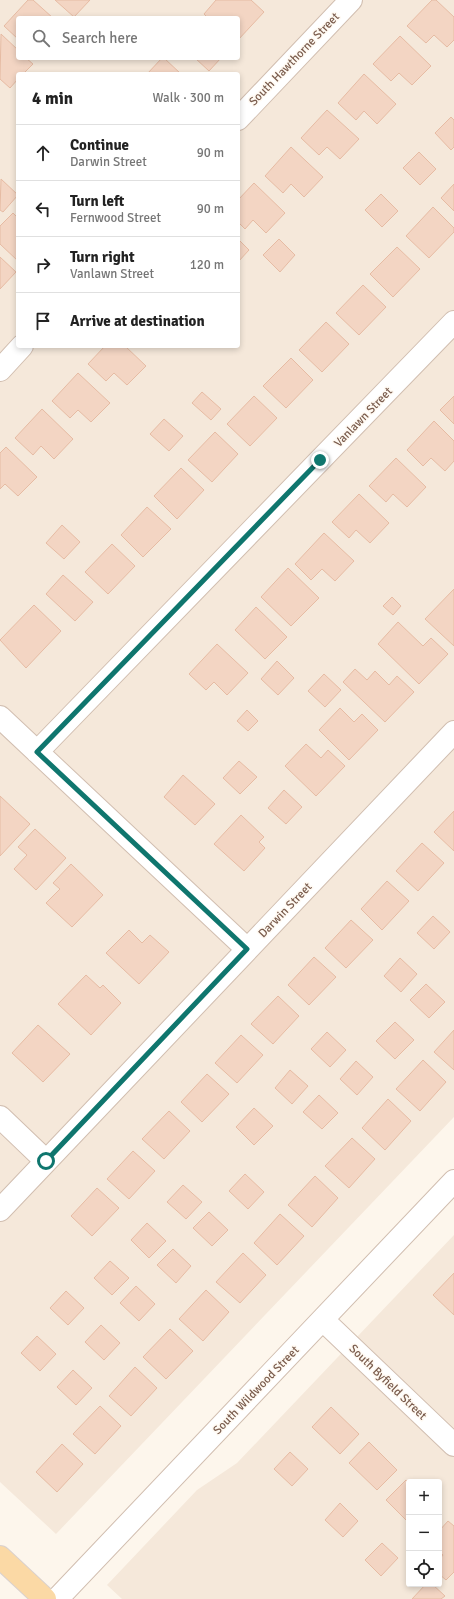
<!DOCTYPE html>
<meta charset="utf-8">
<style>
:root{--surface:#fff;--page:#f2f2f2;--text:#222;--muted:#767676;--line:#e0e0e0}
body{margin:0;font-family:Signika,sans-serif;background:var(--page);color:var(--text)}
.controls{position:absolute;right:12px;bottom:12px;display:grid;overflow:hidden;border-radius:4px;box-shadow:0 2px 6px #0003}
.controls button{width:36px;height:36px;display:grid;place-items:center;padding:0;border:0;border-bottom:1px solid var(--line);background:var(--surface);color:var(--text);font:20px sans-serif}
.stop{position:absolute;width:12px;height:12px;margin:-9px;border:3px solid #0f766e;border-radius:50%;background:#fff}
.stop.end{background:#0f766e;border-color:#fff;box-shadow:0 1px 4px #0008}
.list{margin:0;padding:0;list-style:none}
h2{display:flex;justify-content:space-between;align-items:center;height:52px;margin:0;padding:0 16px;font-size:17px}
h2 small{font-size:13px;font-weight:400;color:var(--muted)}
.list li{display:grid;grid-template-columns:26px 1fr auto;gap:12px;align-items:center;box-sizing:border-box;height:56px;padding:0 16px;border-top:1px solid var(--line)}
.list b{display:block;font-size:15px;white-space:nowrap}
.list p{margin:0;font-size:13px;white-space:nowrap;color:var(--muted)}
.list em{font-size:13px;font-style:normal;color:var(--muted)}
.icon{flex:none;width:22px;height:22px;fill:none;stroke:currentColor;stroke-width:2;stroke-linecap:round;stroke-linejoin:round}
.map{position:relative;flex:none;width:454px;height:1599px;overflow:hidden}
.search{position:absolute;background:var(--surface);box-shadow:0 2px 6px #0003;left:16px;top:16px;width:224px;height:44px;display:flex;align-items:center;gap:10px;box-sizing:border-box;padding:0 14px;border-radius:4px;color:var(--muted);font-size:15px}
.panel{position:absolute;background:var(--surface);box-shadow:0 2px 6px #0003;left:16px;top:72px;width:224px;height:276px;border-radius:4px}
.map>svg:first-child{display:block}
.residential{fill:#f5e8da;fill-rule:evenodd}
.building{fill:#f3d5c3;stroke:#e6bba3}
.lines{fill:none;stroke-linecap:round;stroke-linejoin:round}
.minor-casing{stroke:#d1beb0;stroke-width:24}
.major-casing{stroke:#dad1cd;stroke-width:24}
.minor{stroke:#fff;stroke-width:22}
.major{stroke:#fbd9a5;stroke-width:22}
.route{stroke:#0f766e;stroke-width:5}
.labels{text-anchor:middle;stroke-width:3;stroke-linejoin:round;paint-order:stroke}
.street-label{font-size:12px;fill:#7a5c4d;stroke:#fffaf3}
</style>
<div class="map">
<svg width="454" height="1599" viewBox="0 0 454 1599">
<rect width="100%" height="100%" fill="#fdf6ec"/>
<path class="residential" d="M0 0H454V1117L56 1534 0 1482ZM18 18H238V58H18ZM18 74H238V346H18Z
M454 1235V1599H122L107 1585 197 1490 237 1463ZM409 1482H439V1584H409Z"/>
<path class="building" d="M28 0H33L53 18H18V39L4 26Z
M55 0H90L74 17Z
M216 0H251L264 12 238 40V18H208L204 14Z
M432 0H436L454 17V40L447 47 434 35 426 43 407 26Z
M1 34 18 50V58H26L33 64 23 74H18V79L10 88 0 79Z
M400 36 431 66 412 85 399 73 391 81 373 64Z
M162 58H164L181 74H147Z
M195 58H221L209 71Z
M364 74 396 104 377 124 364 111 356 120 338 103Z
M327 110 359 139 340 159 327 147 319 155 301 138Z
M451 117 454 120V147L451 150 435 133Z
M291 147 323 177 304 197 291 184 283 193 265 176Z
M419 152 436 169 420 185 403 168Z
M1 179 18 195 3 212 0 210Z
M254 183 285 213 266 233 253 220 245 229 238 222V200Z
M454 184V211L441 198Z
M381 194 398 211 382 227 365 210Z
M433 207 454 228V232L429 258 406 236Z
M13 213 18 218V261L0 244V226Z
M238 239 249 250 238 262Z
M279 239 295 255 280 272 263 255Z
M397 247 420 269 393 297 370 274Z
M0 257 16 272 0 289Z
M363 285 386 307 359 335 336 313Z
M326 322 349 344 322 372 299 350Z
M105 346H125L146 366 127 385 114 373 106 381 88 364Z
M291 358 313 380 286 408 263 386Z
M78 373 110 403 91 422 78 410 70 418 52 401Z
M202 392 221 409 211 420 192 403Z
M254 396 277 418 250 446 227 424Z
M454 396V424L440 410Z
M42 409 73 439 54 459 41 446 33 455 15 438Z
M164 419 183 436 169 451 150 434Z
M434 421 454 441V461L445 471 431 458 423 466 407 450Z
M215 432 238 454 212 482 188 460Z
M6 447 37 477 18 496 5 484 0 489V453Z
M396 458 426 487 407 507 393 494 386 502 369 486Z
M181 468 204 490 177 519 154 496Z
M359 494 389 523 370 543 356 530 349 538 332 522Z
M147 507 171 529 143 557 121 535Z
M62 525 80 542 64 559 46 543Z
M324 533 354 561 335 581 322 569 311 580 295 564Z
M112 544 135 566 108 594 85 572Z
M288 568 319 598 291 626 261 597Z
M63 575 93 602 75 621 46 594Z
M454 589V646L425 619Z
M392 597 401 606 393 615 383 606Z
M34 605 61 631 26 668 0 640Z
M256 607 287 637 265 659 235 630Z
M398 622 423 646 431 638 448 654 419 684 378 644Z
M217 644 248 673 227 695 214 682 206 690 189 674Z
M277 661 294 678 278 695 261 679Z
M355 669 367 680 375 671 389 685 397 676 414 692 385 722 343 682Z
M324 674 341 690 325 707 308 691Z
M340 708 354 722 362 714 378 730 349 760 319 730Z
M247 710 258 721 248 731 237 721Z
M306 744 321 758 328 750 345 766 316 796 285 766Z
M239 761 257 777 240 794 223 778Z
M183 775 215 804 195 825 164 797Z
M284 790 302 807 286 824 268 808Z
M0 796 30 824 0 856Z
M454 811V851L434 832Z
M241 815 264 837 259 842 265 848 244 871 214 844Z
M35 829 66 858 36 890 14 869 27 855 18 847Z
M422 843 444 863 418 891 396 871Z
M71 864 103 895 72 927 46 903 60 889 53 883Z
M387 881 409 901 382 930 361 909Z
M433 916 450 932 434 949 417 933Z
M351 920 373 940 346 968 325 948Z
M129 930 142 943 150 935 169 952 139 984 106 953Z
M314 957 336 977 309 1005 288 985Z
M400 958 417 974 401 992 384 976Z
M86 975 100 988 103 985 121 1003 91 1035 58 1004Z
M426 984 445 1002 429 1018 410 1000Z
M278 996 299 1016 273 1044 251 1024Z
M395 1022 414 1040 395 1059 376 1041Z
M38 1025 70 1054 43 1082 12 1053Z
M454 1030V1070L434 1052Z
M327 1032 346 1050 330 1067 311 1049Z
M241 1035 263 1055 237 1083 215 1063Z
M423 1060 446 1082 420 1111 396 1089Z
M356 1061 373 1077 357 1095 340 1079Z
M290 1070 308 1086 292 1104 275 1088Z
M207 1074 229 1094 202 1122 181 1102Z
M319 1095 338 1113 322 1129 303 1112Z
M388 1099 411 1121 385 1150 362 1128Z
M254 1108 273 1126 254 1145 236 1127Z
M169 1111 190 1131 164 1159 142 1139Z
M352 1138 375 1159 349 1188 325 1166Z
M133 1151 155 1171 129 1199 107 1179Z
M245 1174 264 1192 248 1209 229 1191Z
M315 1176 338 1198 312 1227 288 1205Z
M183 1185 202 1202 186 1219 167 1202Z
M97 1188 119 1208 92 1236 71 1216Z
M209 1212 228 1230 212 1246 193 1228Z
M280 1214 304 1236 277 1265 254 1243Z
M147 1223 166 1241 149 1258 131 1240Z
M173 1249 191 1266 176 1283 157 1265Z
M243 1253 266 1275 240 1303 216 1282Z
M110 1261 129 1278 112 1295 94 1278Z
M454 1273V1315L433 1295Z
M136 1286 155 1304 139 1321 120 1303Z
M206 1290 229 1312 203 1341 179 1319Z
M66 1291 84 1308 68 1325 50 1308Z
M101 1325 120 1343 104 1360 85 1342Z
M170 1329 193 1351 166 1379 143 1357Z
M37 1336 56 1354 40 1371 21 1353Z
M135 1367 157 1388 131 1416 109 1396Z
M73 1370 92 1388 76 1405 57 1387Z
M100 1406 121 1426 95 1454 73 1434Z
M331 1407 359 1434 340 1454 312 1427Z
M369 1442 397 1470 377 1490 349 1463Z
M62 1444 83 1464 57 1492 36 1472Z
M290 1452 308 1469 292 1486 274 1469Z
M406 1480 409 1483V1523L386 1500Z
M340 1503 358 1521 343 1537 325 1520Z
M448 1521 454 1526V1572L446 1580 439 1574V1560L443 1555 439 1551V1531Z
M382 1543 398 1558 381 1576 365 1560Z
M426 1584H432L445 1596 441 1599H412Z"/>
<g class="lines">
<g class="minor-casing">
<path id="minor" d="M238 119 351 0
M0 370 22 346
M0 717 247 949
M37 752 454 322
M0 1117 46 1161
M0 1210 454 732
M323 1320 454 1445
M57 1599 454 1181"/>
</g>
<g class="major-casing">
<path id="major" d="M0 1557 45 1599"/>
</g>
<use href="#minor" class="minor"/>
<use href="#major" class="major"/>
</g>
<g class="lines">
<path class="route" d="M46 1161 247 949 37 752 320 460"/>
</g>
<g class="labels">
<g class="street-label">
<text transform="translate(294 59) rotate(-46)" y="4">South Hawthorne Street</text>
<text transform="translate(363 417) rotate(-46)" y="4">Vanlawn Street</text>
<text transform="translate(285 910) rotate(-46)" y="4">Darwin Street</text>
<text transform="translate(388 1382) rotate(44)" y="4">South Byfield Street</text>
<text transform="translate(256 1390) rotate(-46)" y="4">South Wildwood Street</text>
</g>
</g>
</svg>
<div class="controls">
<button>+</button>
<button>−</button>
<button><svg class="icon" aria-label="locate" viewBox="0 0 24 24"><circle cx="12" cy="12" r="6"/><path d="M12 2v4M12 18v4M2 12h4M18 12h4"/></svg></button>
</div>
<div class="stop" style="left:46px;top:1161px"></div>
<div class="stop end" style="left:320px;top:460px"></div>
<div class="search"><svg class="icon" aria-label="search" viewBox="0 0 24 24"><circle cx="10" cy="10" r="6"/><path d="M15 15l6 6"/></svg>Search here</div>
<section class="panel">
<h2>4 min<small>Walk · 300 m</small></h2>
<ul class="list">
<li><svg class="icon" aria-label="ahead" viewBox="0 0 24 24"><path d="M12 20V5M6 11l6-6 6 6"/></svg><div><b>Continue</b><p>Darwin Street</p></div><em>90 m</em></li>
<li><svg class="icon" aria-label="left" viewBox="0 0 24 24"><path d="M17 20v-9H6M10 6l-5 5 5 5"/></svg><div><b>Turn left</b><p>Fernwood Street</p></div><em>90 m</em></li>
<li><svg class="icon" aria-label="right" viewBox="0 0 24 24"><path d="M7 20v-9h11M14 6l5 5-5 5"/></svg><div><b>Turn right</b><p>Vanlawn Street</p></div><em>120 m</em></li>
<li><svg class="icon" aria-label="arrive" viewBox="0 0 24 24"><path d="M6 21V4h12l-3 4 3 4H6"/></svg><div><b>Arrive at destination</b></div></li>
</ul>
</section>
</div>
